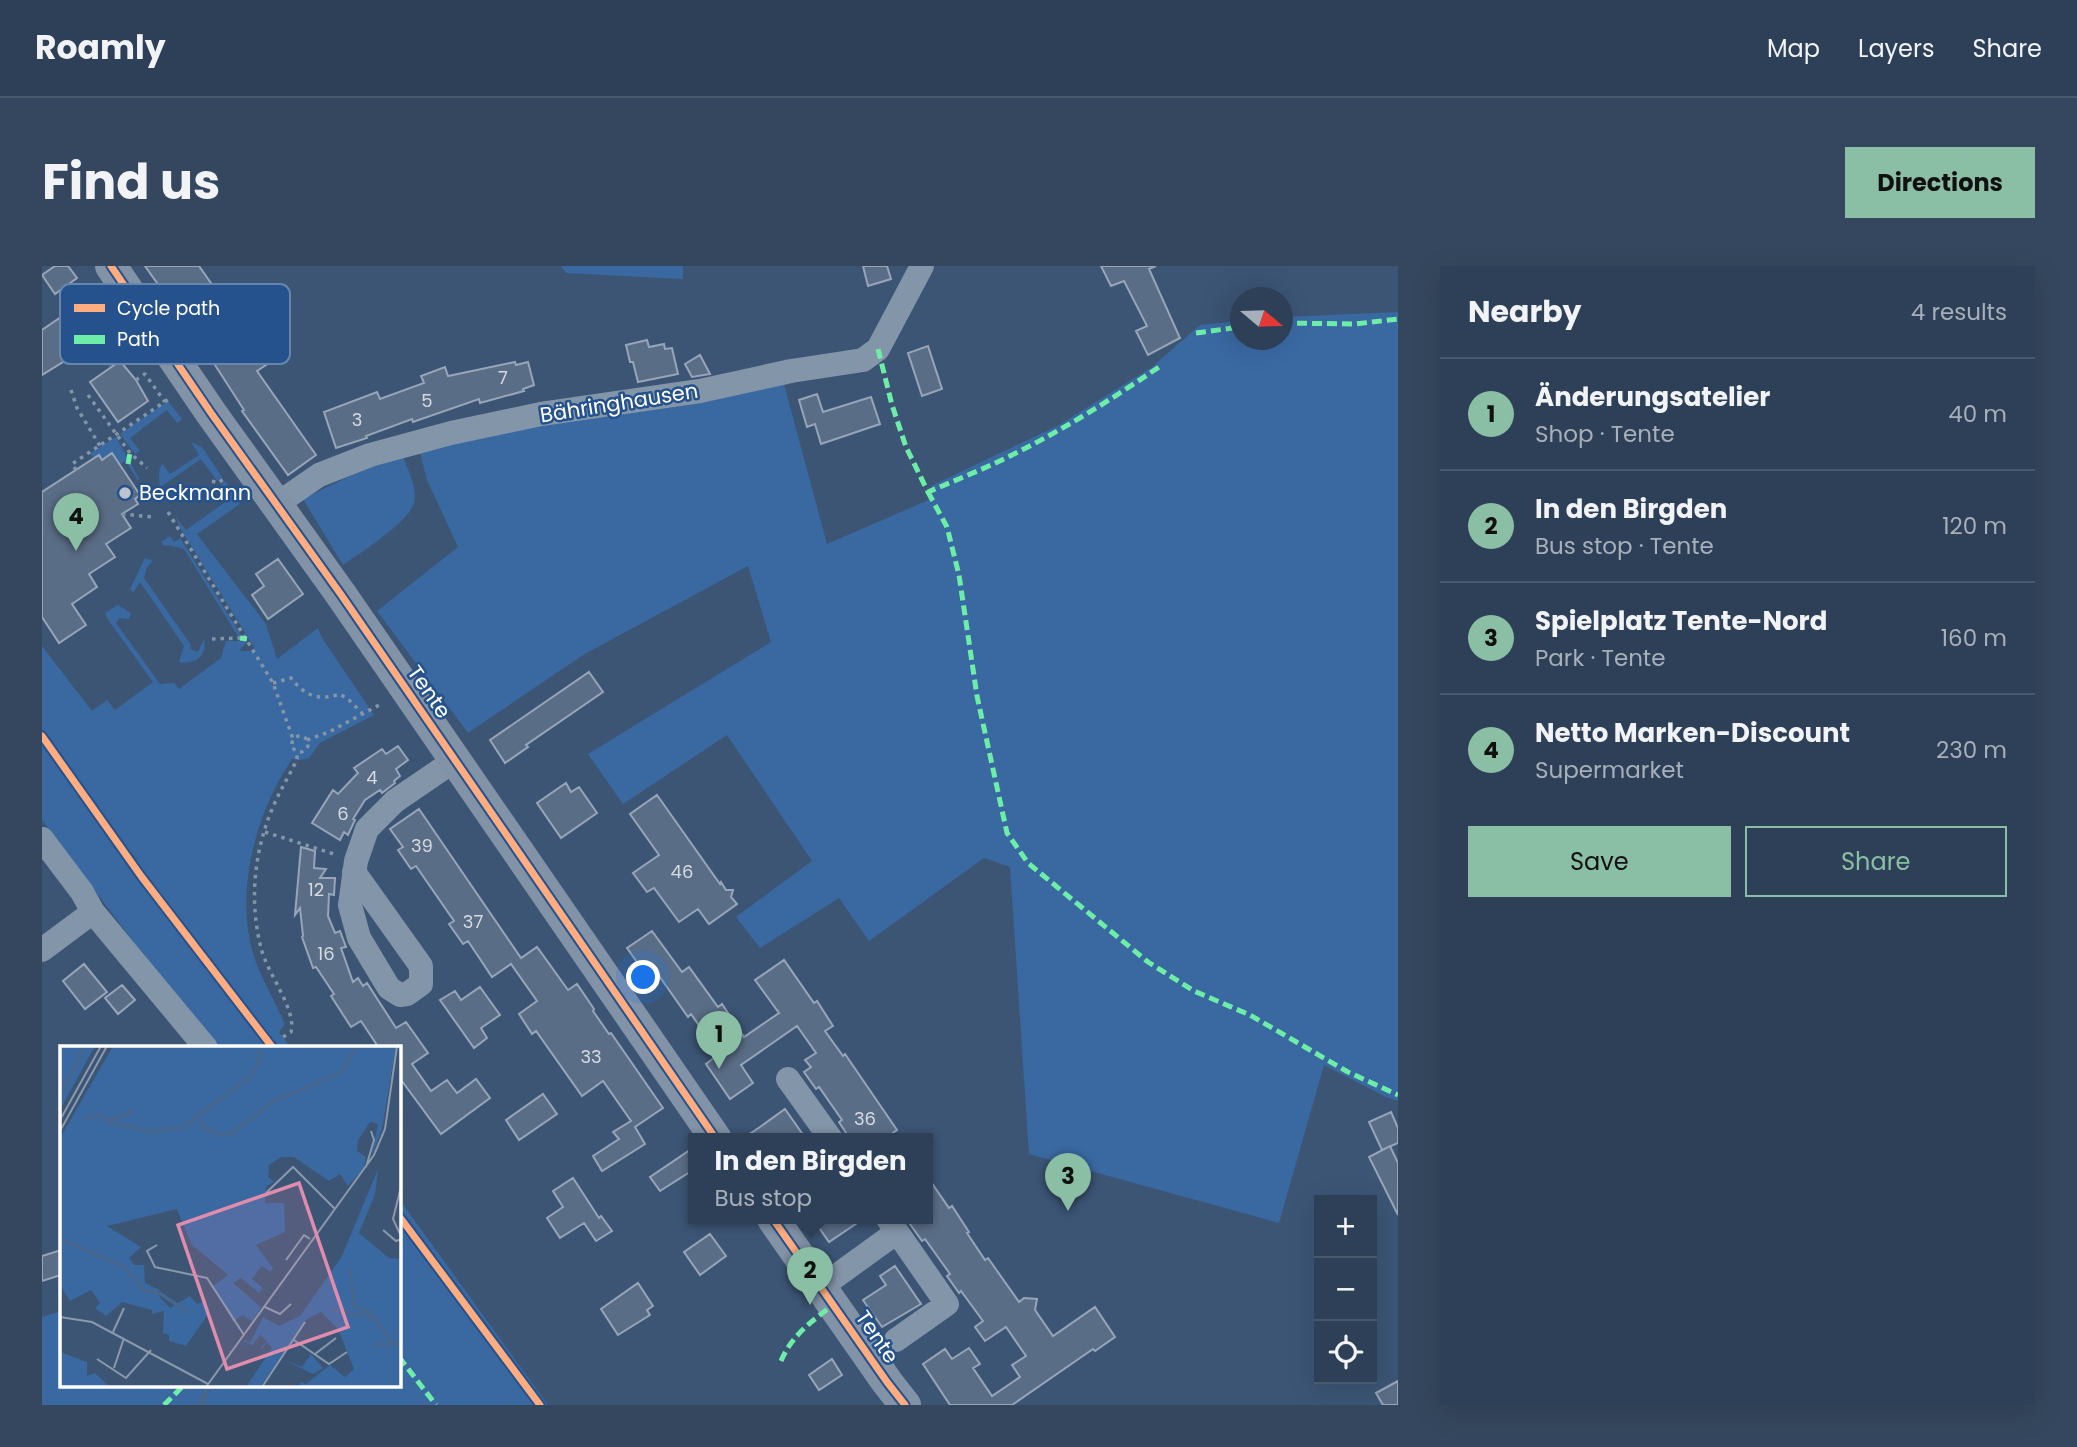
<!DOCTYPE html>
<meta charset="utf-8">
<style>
:root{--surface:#2d4058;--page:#35475e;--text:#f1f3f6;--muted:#a7afba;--line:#48596e;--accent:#8abfa5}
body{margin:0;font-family:Poppins,sans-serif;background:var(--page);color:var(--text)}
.controls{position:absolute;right:21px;bottom:21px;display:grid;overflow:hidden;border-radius:0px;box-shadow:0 7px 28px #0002}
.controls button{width:63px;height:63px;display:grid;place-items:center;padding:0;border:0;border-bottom:2px solid var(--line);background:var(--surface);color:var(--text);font:35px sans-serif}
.compass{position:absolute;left:1188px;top:21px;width:63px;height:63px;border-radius:50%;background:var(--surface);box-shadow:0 7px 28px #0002;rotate:109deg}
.you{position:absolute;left:602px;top:712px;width:24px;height:24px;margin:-18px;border:5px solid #fff;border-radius:50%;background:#1a73e8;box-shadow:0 0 0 10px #1a73e833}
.badge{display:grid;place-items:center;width:46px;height:46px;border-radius:50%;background:var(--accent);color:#111;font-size:23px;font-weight:700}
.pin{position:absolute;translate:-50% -58px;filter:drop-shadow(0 2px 4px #0008)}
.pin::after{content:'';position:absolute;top:37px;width:24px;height:21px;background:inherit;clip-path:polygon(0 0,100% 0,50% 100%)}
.popup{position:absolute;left:646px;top:867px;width:245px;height:91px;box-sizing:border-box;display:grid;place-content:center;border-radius:0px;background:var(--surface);filter:drop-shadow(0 2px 5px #0005);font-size:23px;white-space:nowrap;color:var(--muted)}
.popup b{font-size:26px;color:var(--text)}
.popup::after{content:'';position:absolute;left:50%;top:100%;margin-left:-14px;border:14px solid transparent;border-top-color:var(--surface)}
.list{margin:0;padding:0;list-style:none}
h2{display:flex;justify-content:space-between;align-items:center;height:91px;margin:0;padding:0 28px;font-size:30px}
h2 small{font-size:23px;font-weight:400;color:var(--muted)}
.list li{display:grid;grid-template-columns:46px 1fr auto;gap:21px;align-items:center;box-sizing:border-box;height:112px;padding:0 28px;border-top:2px solid var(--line)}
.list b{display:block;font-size:26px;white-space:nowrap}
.list p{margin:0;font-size:23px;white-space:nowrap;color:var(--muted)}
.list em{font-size:23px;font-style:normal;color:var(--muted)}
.actions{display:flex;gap:14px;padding:21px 28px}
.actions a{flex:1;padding:16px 0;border:2px solid var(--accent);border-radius:0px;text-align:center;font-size:24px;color:var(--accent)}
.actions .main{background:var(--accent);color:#111}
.icon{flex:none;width:38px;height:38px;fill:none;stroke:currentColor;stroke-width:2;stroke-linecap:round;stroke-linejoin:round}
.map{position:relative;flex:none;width:1356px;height:1139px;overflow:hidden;border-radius:0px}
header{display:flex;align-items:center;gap:42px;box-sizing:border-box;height:98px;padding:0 35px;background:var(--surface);border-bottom:2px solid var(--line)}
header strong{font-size:33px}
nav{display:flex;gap:38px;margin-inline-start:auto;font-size:24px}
.intro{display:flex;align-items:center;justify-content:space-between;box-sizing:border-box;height:168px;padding:0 42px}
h1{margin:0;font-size:49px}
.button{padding:18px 32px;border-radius:0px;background:var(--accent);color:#111;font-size:24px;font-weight:700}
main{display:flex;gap:42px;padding:0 42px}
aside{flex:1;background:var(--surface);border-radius:0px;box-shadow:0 7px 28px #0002}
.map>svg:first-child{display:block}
.green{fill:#3a68a1}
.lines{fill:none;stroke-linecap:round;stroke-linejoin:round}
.stream{stroke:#47668e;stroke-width:6}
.building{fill:#5a6d86;stroke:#97a5b8;stroke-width:2}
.path{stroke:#8395a8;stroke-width:3.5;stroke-dasharray:3.5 5;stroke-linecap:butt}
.minor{stroke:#8395a8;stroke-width:24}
.major{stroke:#8292a7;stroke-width:32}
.quiet{stroke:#6deda7;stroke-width:5;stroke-dasharray:10 5;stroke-linecap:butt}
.cycleway-casing{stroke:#25528c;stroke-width:11}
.cycleway{stroke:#ffac80;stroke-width:7}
.poi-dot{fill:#bbc4cf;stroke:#25528c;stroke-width:2.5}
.labels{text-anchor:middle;stroke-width:5;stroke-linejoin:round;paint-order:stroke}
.number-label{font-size:18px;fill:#d6dae1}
.street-label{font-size:21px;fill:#fff;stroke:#25528c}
.poi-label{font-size:21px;fill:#fff;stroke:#25528c;text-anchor:start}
.inset-river{fill:none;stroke:#47668e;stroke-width:3.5}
.inset-road{fill:none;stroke:#8a99ac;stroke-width:2}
.view{fill:#e08cad;fill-opacity:0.15;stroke:#e08cad;stroke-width:3.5}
.inset-edge{fill:none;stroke:#fff;stroke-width:3.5}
.key{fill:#25528c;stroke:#6686ae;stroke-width:2}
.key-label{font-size:19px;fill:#fff}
</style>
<header>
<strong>Roamly</strong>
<nav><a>Map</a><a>Layers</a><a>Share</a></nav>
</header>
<div class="intro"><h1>Find us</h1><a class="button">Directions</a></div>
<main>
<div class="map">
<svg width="1356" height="1139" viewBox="0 0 1356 1139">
<rect width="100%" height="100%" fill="#3c5575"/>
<path class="green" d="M519 0H641V13L524 7Z
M42 32 64 56 78 77V95L68 102 46 72 40 76 22 49Z
M1356 46V835L1344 831 1282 799 1237 957 987 888 968 601 942 592 827 675 797 632 718 682 694 651 770 595 685 469 581 538 546 488 729 376 706 300 541 389 426 467 335 345 416 281 385 214 378 186 494 157 640 140 742 118 785 278 891 232 889 220 1017 159 1110 101 1158 59 1198 55V74H1240L1241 51Z
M126 135 140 153 135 157 125 144 88 172 98 185 93 188 78 168Z
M74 171 97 212 96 215 84 195 78 198 70 188 60 194 57 189 51 192 48 187Z
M149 176 160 181 180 211 175 215 159 193 120 220 128 232 123 235C118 222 114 210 120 197L128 208 157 189Z
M360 188C365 203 376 221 372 237 367 256 318 287 301 299L261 233 324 202Z
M183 215 198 238 155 268 224 358 235 393 276 362 280 372 332 449 278 477 267 492 259 494 250 493C212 549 190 634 215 699 223 719 234 738 243 758L237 766 249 782H171L0 554V380L50 445 65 434 73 444 111 416 67 355 63 347 76 339 89 347 87 353 77 352 74 357 118 418 132 417 137 423 179 392 184 375H199L142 283 126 279 122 280 119 276 128 270 132 276 138 272 204 377 197 385H212V381L138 262 134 251 144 264 186 234 178 220Z
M103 292 111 295 105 301 102 312 149 379 148 383 156 386 162 373C166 390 152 399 137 396L142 380 98 316 91 327 88 323Z
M357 933 506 1139H0V1051L19 1045V1120H357Z"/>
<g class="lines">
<path class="stream" d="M159 1139 166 1120"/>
</g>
<path class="building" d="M13 0H26L35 12 13 28 0 9Z
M103 0H157L185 40 188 38 194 46 197 44 209 64 206 66 227 97 215 105 274 189 246 209 200 145 202 144 173 99Z
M821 0H845L849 13 826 20Z
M1059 0H1114L1107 3 1138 72 1106 89 1094 65 1105 60 1082 15 1069 20Z
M22 49 43 79 33 86 34 88 0 109V64Z
M605 74 607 81 622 78 623 83 630 82 636 108 596 116 591 96H588L584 79Z
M886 80 900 123 880 130 866 87Z
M658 89 668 108 650 111 643 98Z
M78 95 94 114 106 135 76 156 48 116Z
M473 96 474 99 486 96 492 119 481 123 482 125 438 137 437 133 371 156 370 153 324 170 325 172 294 182 282 146 335 126 338 133 382 117 379 110 403 101 406 110Z
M775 128 781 146 829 131 838 158 779 178 773 158 765 161 757 134Z
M70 187 98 229 93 233 96 238 80 248 89 262 64 278 73 291 47 308 55 321 30 338 44 359 17 377 0 351V226L57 189 60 194Z
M236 293 261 328 226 353 210 329 222 320 214 308Z
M547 406 561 426 484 479 486 481 463 497 448 474Z
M356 480 366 494 354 503 358 510 352 515 353 517 340 527 338 524 323 534 311 553 313 554 306 569 302 566 298 574 270 557 291 524 296 528 316 507 312 502 340 483 344 488Z
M524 517 529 526 537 521 555 547 519 572 495 537Z
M615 529 678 618 679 616 684 624H691L689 631 695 638 667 658 656 643 637 656 612 622 605 626 591 607 617 589 588 548Z
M377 543 479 692 495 681 526 724 535 718 552 743 551 745 567 768 569 767 621 842 593 861 603 878 560 905 551 890 577 873 571 866 589 855 561 815 540 830 494 765 490 768 477 748 495 735 469 698 450 711 426 675 421 678 407 658 412 655 374 600 369 603 356 584 361 581 348 563Z
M259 581 273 585 272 602 284 603 278 612H293L292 629 287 628 286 650 293 667 298 665 304 681 299 682 311 716 316 712 321 720 325 717 354 762 364 756 386 787 370 798 389 825 405 814 415 827 434 813 448 832 399 868 357 811V782H337L319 755 309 761 289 730 292 728 274 701 271 702 260 671 261 670 258 642 253 649Z
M610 665 640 706 647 701 676 741 680 738 702 771 737 747 713 714 742 694 772 737 775 735 791 760 783 765 801 790 803 788 855 864 842 873H808L797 856 800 854 777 821 774 823 762 806 769 801 763 794 774 787 755 760 699 799 711 817 688 833 664 798 677 788 649 748 646 751 608 697 600 703 585 682Z
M42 698 65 726 43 743 21 715Z
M80 719 93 734 76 748 63 732Z
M438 721 458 749 439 762 445 772 432 782 398 734 413 725 419 734Z
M501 828 515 848 477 874 464 854Z
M743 843 764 873H700L718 861Z
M1349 846 1356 862V877L1340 884 1327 856Z
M1348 880 1356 897V949L1327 891Z
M651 882V904L618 925 608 911Z
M885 910 907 942 910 940 927 966 925 967 943 994 946 992 977 1036 982 1032 995 1033 993 1044 1011 1070 1053 1041 1073 1071 1053 1085 1051 1083 970 1139H908L881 1098 903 1083 910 1093 927 1082 938 1098 931 1102 950 1130 978 1111 970 1099 984 1090 964 1061 943 1075 933 1061 941 1055 919 1025 917 1027 905 1010 908 1008 883 973 880 975 868 958 875 953H885Z
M531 912 557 952 559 950 570 965 554 975 542 957 518 972 505 952 521 941 511 925Z
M771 953H821L787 976Z
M668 968 684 990 658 1009 642 986Z
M19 984V1009L0 1015V990Z
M853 1000 879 1038 840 1061 821 1034 844 1019 838 1010Z
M596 1017 611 1040 605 1044 608 1049 576 1069 559 1043Z
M790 1093 800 1109 777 1124 767 1109Z
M1356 1115V1139H1341L1334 1127Z"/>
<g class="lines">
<path class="path" d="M34 60 43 74
M94 114 103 108 123 136
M29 124 35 142 58 180
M46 129 88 187 105 202
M34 204 30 198 130 131
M170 215 176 217 183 212
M126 246 231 417 251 473
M80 248 111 251
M170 373 198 372
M231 417 249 412C263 430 276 435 298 428L307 434 320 447
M250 478a8 8 0 1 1 16 0a8 8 0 1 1-16 0Z
M265 474 287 466 341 437
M223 566 295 589
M241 771 249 766C255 744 225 707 219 682 207 635 212 585 231 541 238 524 248 509 255 493V486"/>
<path class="minor" d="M235 238 277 209 328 189 409 167 499 148 658 125 749 105 821 94 836 83 880 0
M0 573 40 626 51 646 164 782
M312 606 379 700V718L365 728 358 729 347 722 317 672 308 639 314 595 325 563 353 535 413 494
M0 684 51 646
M746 813 789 873
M846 953 905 1038 854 1074
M779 1021 855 966"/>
<path class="major" d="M69 0 169 147 300 330 674 873
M731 953 845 1116 863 1139"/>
<path class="quiet" d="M1240 57 1313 58 1356 53
M1154 67 1198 61
M45 72 54 41 66 31
M836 83 850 139 864 181 886 226C914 214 942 203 970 189 1021 164 1070 133 1117 101
M86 198 88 187
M886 226 905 261 917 309 935 430 965 567 986 597 1106 696 1152 725 1208 749 1306 806 1356 829
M198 372 205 373
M357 1091 394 1139
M739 1095C750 1069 770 1055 791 1039
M122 1139 141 1120"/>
<g class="cycleway-casing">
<path id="cycleway" d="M69 0 169 147 300 330 674 873
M0 470 99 610 231 782
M357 950 498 1139
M731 953 845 1116 863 1139"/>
</g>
<use href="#cycleway" class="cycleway"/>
</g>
<circle class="poi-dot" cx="83" cy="227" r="7"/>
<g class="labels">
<g class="number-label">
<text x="461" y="118">7</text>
<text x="385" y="141">5</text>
<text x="315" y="160">3</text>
<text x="330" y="518">4</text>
<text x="301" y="554">6</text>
<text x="380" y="586">39</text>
<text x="640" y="612">46</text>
<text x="274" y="630">12</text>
<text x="431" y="662">37</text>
<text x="284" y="694">16</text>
<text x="549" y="797">33</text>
<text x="823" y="859">36</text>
</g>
<g class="street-label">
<text transform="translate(577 137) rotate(-9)" y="7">Bähringhausen</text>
<text transform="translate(387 426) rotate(55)" y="7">Tente</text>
<text transform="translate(835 1071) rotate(56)" y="7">Tente</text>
</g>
<g class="poi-label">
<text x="97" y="234">Beckmann</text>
</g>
</g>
<g transform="translate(18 780)">
<rect width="341" height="341" fill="#3c5575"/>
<path d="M0 0H35L0 64ZM53 0H336L322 83 311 112 318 78 310 76 298 94 297 105 306 111 304 122 288 140 280 128 269 135 234 111H221L209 119 208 131 214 136 206 140 205 157H224L225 186 196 199 213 222 211 226 202 220 192 233 203 242 199 247 181 232 173 237 201 261 192 275 182 269 173 276 153 240 168 229 131 198 117 163 47 180 81 201 69 212 74 219H84L85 237 100 244 98 249 110 262 130 250 137 258 145 255 149 267 126 300 109 295V289L103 287 104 265 92 268V264L62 256 46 270 35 262 40 257 31 244 10 255 0 239V92ZM318 123 315 148 299 187 329 212 341 213V341H241L240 336 246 338 270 319 285 331 294 323 278 283 261 266 247 273 200 341H186L212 302 207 296 202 303H200L207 295 200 289 192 300 185 295 182 299 188 301 181 299 185 293 190 297 203 271 219 280 240 270 282 210ZM0 306 27 316V330L35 327 50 341H0ZM251 308 263 322 253 328 222 313 242 321Z" fill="#3a68a1"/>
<path class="inset-river" d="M264 34 281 26 297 0M0 51 24 0M24 73 39 69 52 77 88 85 122 82 191 30 200 14 199 0M51 73 68 69 69 63M140 73 145 84 152 83 154 89 171 88 212 56 263 35M0 193 65 221 83 244 101 248 129 267M290 222 294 259 311 267 332 296M273 264 314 272M313 299 342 297"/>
<path class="inset-road" d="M0 74 41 0M0 85 47 0M306 121 314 94 311 85M342 137 333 173 342 192M206 147 233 121 275 163M323 184 336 195 342 193M97 199 87 205 95 221 147 232 184 289M226 214 244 189 250 193M205 261 220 268 231 258M0 271 32 276 148 338M53 286 64 262M234 294 269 318 287 306M255 308 276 292M37 313 66 332 91 304M54 322 64 292M146 341 314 109 325 83 337 0M202 341 245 276"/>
<path class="view" d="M239 137 288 281 167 323 118 179Z"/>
<rect width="341" height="341" class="inset-edge"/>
</g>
<rect x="18" y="18" width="230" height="80" rx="10" class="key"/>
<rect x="32" y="38" width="31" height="8" fill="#ffac80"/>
<rect x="32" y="69" width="31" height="9" fill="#6deda7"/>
<g class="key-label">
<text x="75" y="49">Cycle path</text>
<text x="75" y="80">Path</text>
</g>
</svg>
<div class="controls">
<button>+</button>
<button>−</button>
<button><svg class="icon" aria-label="locate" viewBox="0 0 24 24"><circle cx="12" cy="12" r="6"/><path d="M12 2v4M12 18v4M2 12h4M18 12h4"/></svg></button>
</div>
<svg class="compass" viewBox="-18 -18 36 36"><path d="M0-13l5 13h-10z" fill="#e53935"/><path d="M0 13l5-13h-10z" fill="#a7afba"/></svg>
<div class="you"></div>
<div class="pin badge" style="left:677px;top:803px">1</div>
<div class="pin badge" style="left:768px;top:1039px">2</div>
<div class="popup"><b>In den Birgden</b>Bus stop</div>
<div class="pin badge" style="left:1026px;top:945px">3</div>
<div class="pin badge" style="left:34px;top:285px">4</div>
</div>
<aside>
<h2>Nearby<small>4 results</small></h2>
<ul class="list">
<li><span class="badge">1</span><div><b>Änderungsatelier</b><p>Shop · Tente</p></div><em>40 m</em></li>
<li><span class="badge">2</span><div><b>In den Birgden</b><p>Bus stop · Tente</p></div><em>120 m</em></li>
<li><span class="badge">3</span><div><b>Spielplatz Tente-Nord</b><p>Park · Tente</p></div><em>160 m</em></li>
<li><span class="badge">4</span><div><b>Netto Marken-Discount</b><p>Supermarket</p></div><em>230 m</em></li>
</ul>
<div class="actions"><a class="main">Save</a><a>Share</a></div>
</aside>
</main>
